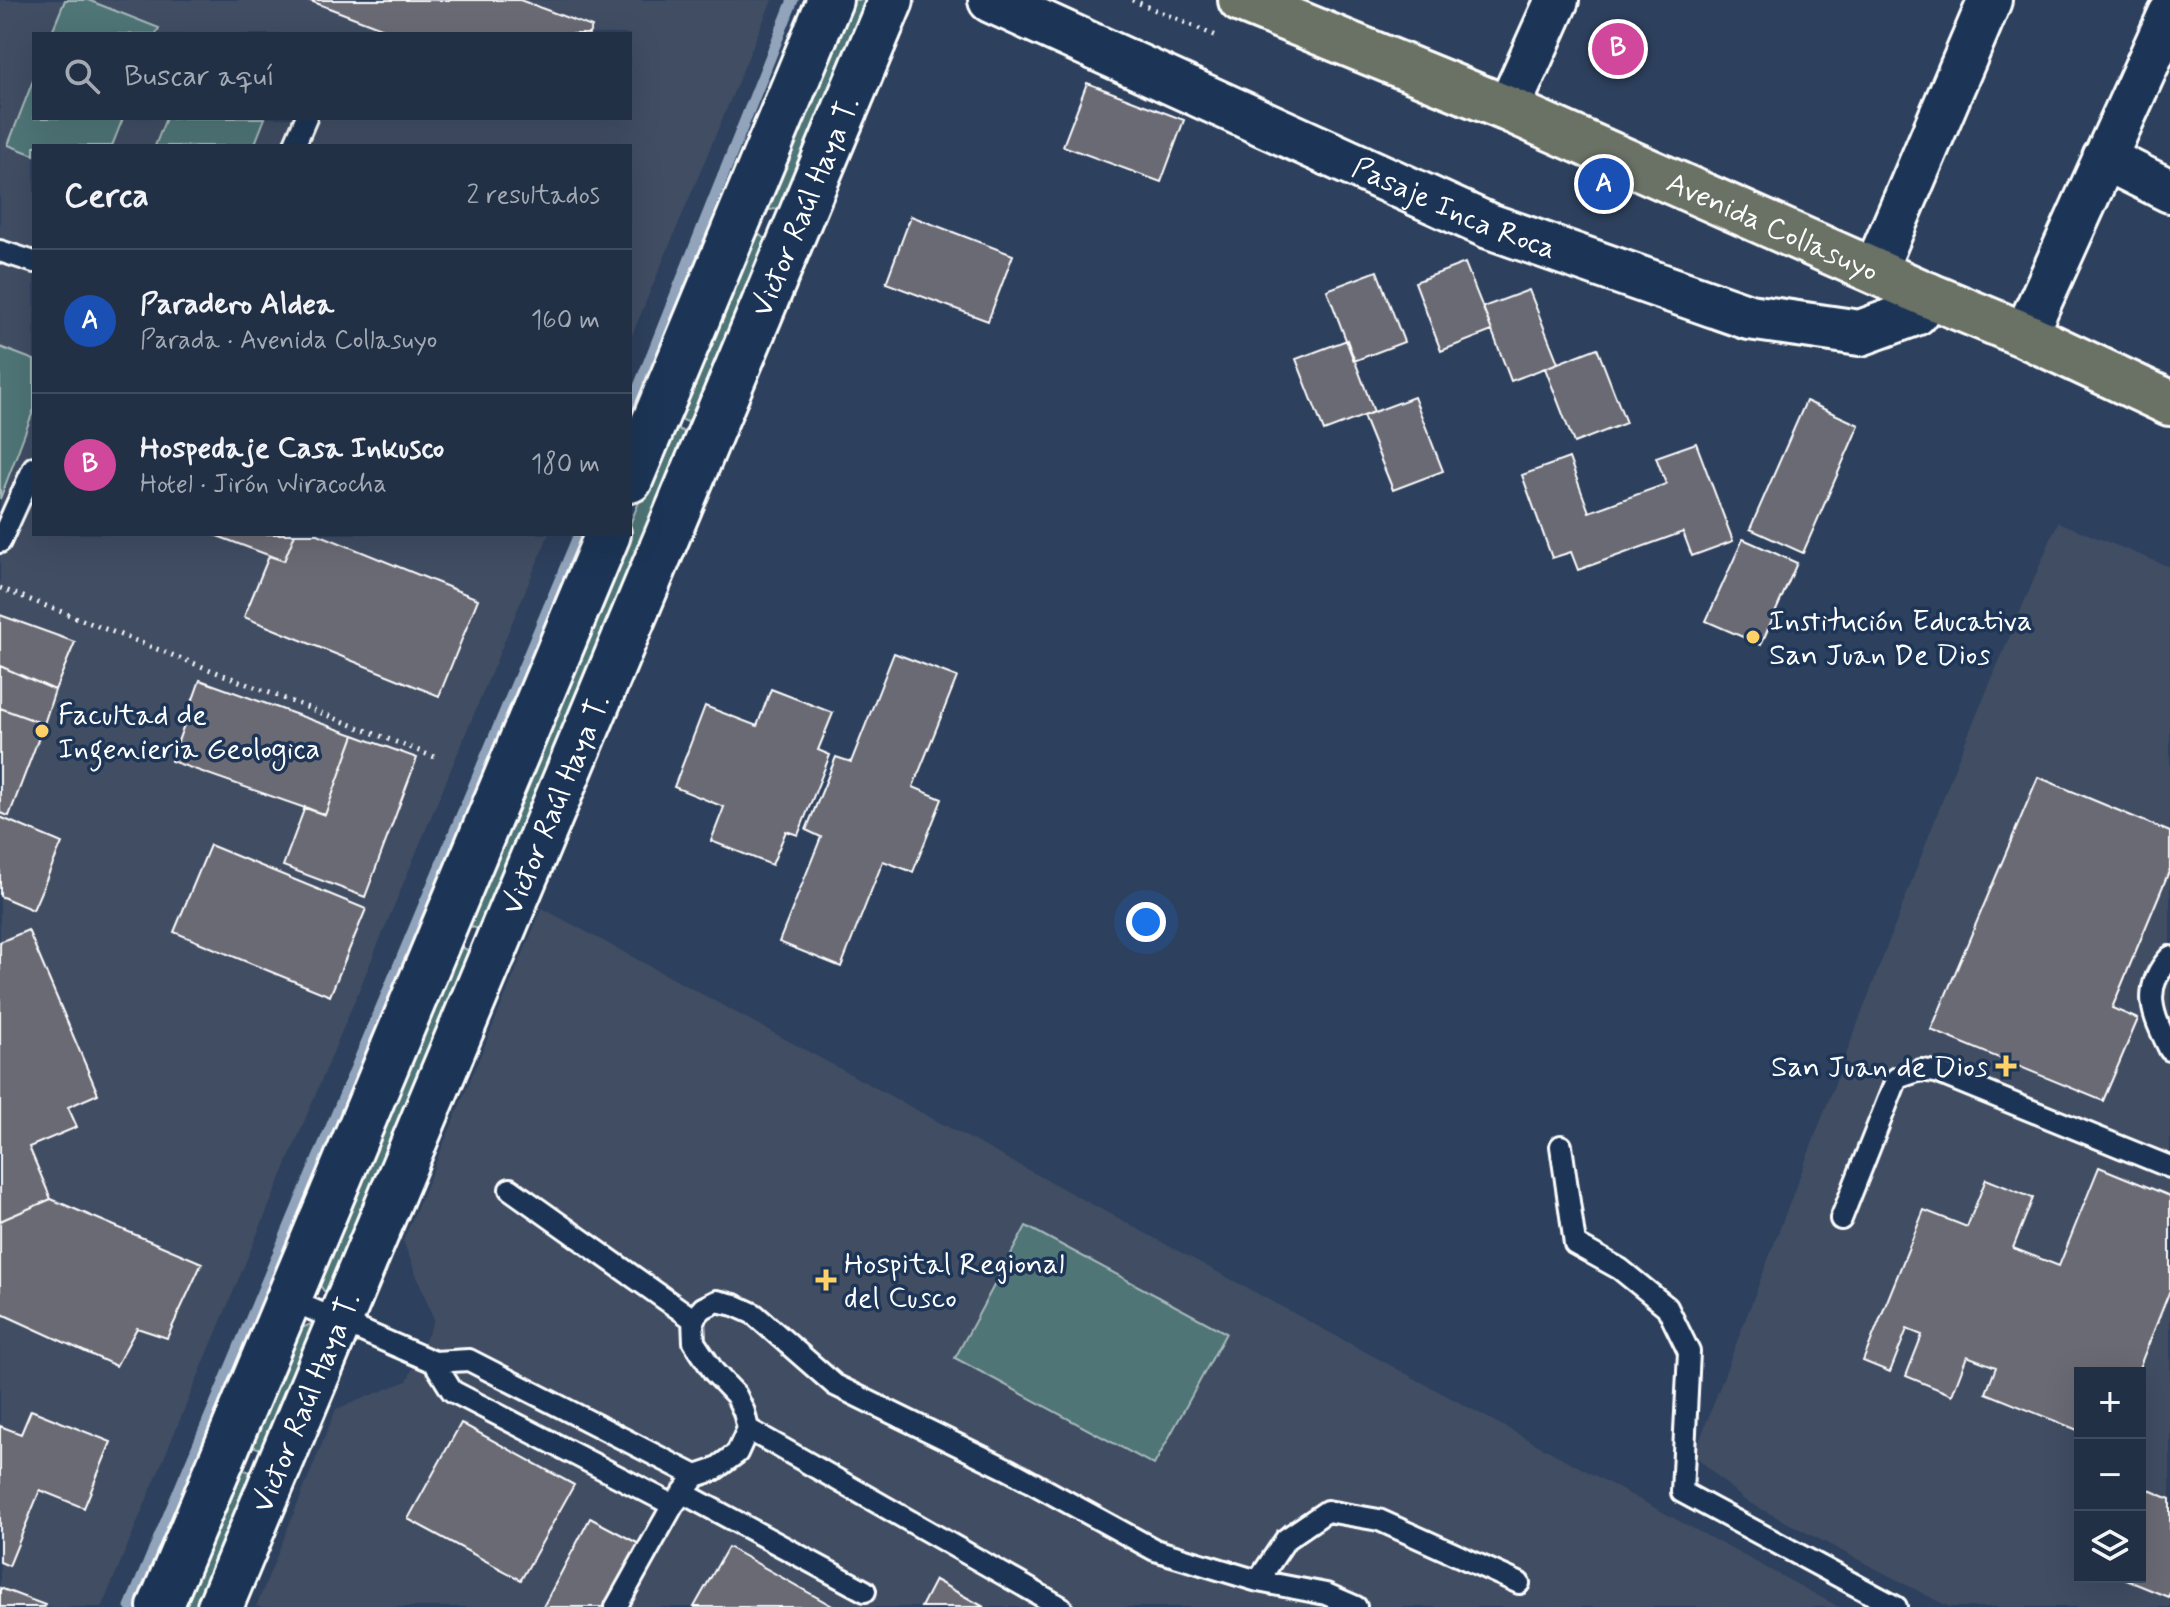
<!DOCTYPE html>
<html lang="es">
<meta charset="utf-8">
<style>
:root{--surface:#223046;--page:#2a384d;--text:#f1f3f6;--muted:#a2a9b3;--line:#3f4b5f;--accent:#8bbbb9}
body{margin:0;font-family:Mynerve,sans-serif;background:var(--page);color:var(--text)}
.controls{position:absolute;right:24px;bottom:24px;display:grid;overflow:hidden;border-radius:0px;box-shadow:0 8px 32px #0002}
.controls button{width:72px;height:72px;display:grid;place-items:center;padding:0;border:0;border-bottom:2px solid var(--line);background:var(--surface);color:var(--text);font:40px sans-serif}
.you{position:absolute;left:1146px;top:922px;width:28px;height:28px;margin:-20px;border:6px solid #fff;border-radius:50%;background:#1a73e8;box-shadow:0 0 0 12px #1a73e833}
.badge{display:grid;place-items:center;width:52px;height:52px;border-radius:50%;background:var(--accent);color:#fff;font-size:26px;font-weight:700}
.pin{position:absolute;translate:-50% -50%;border:4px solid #fff;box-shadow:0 2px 8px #0006}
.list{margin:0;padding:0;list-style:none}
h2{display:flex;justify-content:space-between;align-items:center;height:104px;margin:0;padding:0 32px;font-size:34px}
h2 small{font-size:26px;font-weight:400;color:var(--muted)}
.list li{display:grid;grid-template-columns:52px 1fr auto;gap:24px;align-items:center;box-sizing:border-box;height:144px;padding:0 32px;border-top:2px solid var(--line)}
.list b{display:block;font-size:30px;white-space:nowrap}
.list p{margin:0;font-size:26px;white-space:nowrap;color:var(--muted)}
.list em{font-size:26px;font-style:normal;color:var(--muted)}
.icon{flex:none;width:44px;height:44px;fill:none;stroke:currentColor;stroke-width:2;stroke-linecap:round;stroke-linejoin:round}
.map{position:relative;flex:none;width:2170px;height:1607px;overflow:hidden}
.search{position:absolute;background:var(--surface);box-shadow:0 8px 32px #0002;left:32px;top:32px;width:600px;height:88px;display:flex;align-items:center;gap:20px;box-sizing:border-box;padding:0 28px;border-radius:0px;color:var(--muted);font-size:30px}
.panel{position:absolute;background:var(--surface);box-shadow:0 8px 32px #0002;left:32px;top:144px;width:600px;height:392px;border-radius:0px}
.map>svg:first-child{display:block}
.built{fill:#404d64;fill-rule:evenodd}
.green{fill:#507577;stroke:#a8babb;stroke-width:2}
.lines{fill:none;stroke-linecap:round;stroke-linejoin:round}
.stream{stroke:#91a4bb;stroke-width:11}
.building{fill:#6b6a75;stroke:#fff;stroke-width:2}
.lane-casing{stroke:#fff;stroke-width:26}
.street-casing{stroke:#fff;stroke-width:48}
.secondary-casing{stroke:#fff;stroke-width:50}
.primary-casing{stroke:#fff;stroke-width:50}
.path{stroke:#fff;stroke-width:5;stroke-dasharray:2 6;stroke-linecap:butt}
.lane{stroke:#1d3557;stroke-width:20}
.street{stroke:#1d3557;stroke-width:42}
.secondary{stroke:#1d3557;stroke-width:44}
.primary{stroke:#6b7165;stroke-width:44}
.poi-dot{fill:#ffd166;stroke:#1d3557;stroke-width:3}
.labels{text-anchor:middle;stroke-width:7;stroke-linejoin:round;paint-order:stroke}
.street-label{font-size:30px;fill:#fff;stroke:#1d3557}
.poi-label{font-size:30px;fill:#fff;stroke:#1d3557;text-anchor:start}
</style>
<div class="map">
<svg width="2170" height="1607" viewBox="0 0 2170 1607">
<rect width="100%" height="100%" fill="#2d405d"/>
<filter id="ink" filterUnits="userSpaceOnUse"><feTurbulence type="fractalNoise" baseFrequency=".0125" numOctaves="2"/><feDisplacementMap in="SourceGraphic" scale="16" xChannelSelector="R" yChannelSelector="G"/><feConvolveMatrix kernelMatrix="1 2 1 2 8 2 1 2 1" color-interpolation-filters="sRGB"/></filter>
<g filter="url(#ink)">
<path class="built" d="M0 0H772L630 340V146H34V534H549L102 1607H0ZM34 34H630V118H34Z
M2058 522 2170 567V1607H1949L1744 1500 1694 1455 1958 759ZM2080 1373H2140V1577H2080Z
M542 908 1839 1607H256L336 1409 407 1381 434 1320 403 1241Z"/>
<path class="green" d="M65 0H88L159 28 156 34H51Z
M845 0H866L869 4 783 208 770 210 763 200Z
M34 78V118H123L112 146H34V155L8 145Z
M166 118H265L254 146H155Z
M760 235 768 242 695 425 675 417 750 236Z
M0 347 34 360V409L0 499Z
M670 426 692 435 487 933 465 924 626 534H630V524Z
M453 944 478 954 341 1290 324 1291 316 1280Z
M1026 1226 1226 1333 1154 1465 955 1358Z
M311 1324 320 1344 273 1454 245 1443 290 1333Z
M235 1466 263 1477 208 1607H177Z"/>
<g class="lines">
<path class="stream" d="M630 409 793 0
M130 1607C279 1249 432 892 579 534"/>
</g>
<path class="building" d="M308 0H520L592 27 589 34H397Z
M1087 83 1184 120 1161 182 1063 146Z
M911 216 1013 255 988 321 886 283Z
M1465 263 1492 331 1441 351 1415 282Z
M1377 271 1404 342 1354 361 1327 290Z
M1529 290 1558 363 1511 381 1483 307Z
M1347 340 1374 412 1324 431 1296 359Z
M1597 348 1626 423 1574 443 1545 368Z
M1414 397 1443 471 1393 490 1363 416Z
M1806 401 1859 425 1803 553 1750 529Z
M1696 443 1733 541 1692 556 1683 532 1578 570 1571 552 1552 558 1522 475 1569 458 1589 512 1666 484 1656 457Z
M212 534H295L284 561Z
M295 534H318L478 599 439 696 244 617 269 556 284 561Z
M1743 539 1797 563 1761 645 1706 621Z
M0 615 75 642 55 690 0 666Z
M894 653 957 677 913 787 942 799 913 872 883 861 841 967 779 942 821 837 806 830 836 757 851 762Z
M0 666 55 690 44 724 0 708Z
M200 680 354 735 325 815 171 761Z
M771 689 833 713 818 750 830 755 798 835 786 831 772 865 711 841 724 807 674 787 705 706 757 726Z
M0 708 44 724 9 816 0 813Z
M354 735 417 758 365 897 283 866 305 807 325 815Z
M2038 777 2170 832V869L2112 1008 2138 1019 2103 1101 1931 1030Z
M0 817 62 843 33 910 0 896Z
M210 845 366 909 330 996 174 932Z
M28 930 98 1094 68 1107 77 1127 29 1147 51 1199 0 1221V942Z
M2099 1167 2170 1196V1290L2137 1373H2080V1431L1986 1393 1996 1367 1967 1356 1952 1395 1906 1376 1922 1335 1907 1329 1890 1372 1863 1361 1924 1210 1967 1227 1986 1179 2033 1198 2013 1248 2059 1266Z
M51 1199 202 1263 167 1338 137 1328 116 1366 0 1313V1221Z
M31 1410 111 1442 84 1508 40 1490 9 1566 0 1562V1426L21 1434Z
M461 1423 574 1485 521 1580 408 1519Z
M2140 1486 2170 1499V1593L2168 1597 2119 1577H2140Z
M590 1518 643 1546 611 1607H543Z
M728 1547 834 1607H694Z
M935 1580 984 1607H921Z
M0 1588 45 1605 44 1607H0Z"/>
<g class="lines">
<g class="lane-casing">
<path id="lane" d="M294 146 306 118
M0 251 34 262
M0 542 34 467
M2170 957C2140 990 2153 1015 2170 1050
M1561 1146 1575 1244 1620 1269 1667 1307 1689 1352 1682 1492 1896 1607
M510 1189 693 1319
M1841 1219 1897 1078 1921 1070 1936 1072 2170 1167
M288 1299 434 1362
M748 1429 744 1412 736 1395 714 1372 694 1342 693 1319 703 1308 717 1301 734 1305 754 1314 835 1385 1009 1470 1155 1550 1258 1581 1326 1594 1356 1607
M683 1493 865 1591
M673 1505 452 1391 434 1362 469 1360 696 1476
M1258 1581 1286 1539 1327 1511 1379 1520 1519 1583
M616 1607 673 1505 696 1476 714 1470 737 1453 748 1429 1061 1607"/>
</g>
<g class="street-casing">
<path id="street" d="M1508 109 1557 0
M2104 158 2170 191
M1875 270 1990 0
M2025 335 2170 14"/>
</g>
<g class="secondary-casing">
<g id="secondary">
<path id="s1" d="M991 0 1489 226 1749 317 1860 333 1915 313 1928 295"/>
<path d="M630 480 830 0"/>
<path d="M160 1607 608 534"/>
<path id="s2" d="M220 1607 891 0"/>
</g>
</g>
<g class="primary-casing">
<g id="primary">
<path id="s3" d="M1241 0 1508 109 1928 295 2025 335 2170 403"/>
</g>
</g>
<path class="path" d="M1132 0 1219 37
M0 588 437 758"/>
<use href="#lane" class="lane"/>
<use href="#street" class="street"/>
<use href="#secondary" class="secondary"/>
<use href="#primary" class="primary"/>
</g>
</g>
<g class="poi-dot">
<circle cx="1753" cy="637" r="8"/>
<circle cx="42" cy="731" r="8"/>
<path d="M2002 1054h8v8h8v8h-8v8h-8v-8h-8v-8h8z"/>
<path d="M822 1268h8v8h8v8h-8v8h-8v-8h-8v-8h8z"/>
</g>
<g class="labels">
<g class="street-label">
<text dy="10" stroke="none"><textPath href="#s2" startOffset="1518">Victor Raúl Haya T.</textPath></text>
<text dy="10" stroke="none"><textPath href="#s1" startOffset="508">Pasaje Inca Roca</textPath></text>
<text dy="10" stroke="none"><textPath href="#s3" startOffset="578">Avenida Collasuyo</textPath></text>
<text dy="10" stroke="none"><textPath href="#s2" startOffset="870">Victor Raúl Haya T.</textPath></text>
<text dy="10" stroke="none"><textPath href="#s2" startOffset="222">Victor Raúl Haya T.</textPath></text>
</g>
<g class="poi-label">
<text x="1769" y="630">Institución Educativa<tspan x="1769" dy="34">San Juan De Dios</tspan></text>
<text x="58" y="724">Facultad de<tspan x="58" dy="34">Ingenieria Geologica</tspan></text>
<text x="1988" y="1076" text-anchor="end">San Juan de Dios</text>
<text x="844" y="1273">Hospital Regional<tspan x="844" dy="34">del Cusco</tspan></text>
</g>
</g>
</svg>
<div class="controls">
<button>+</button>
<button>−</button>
<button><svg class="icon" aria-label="layers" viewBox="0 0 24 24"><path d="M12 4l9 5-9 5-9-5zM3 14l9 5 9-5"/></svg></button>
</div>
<div class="you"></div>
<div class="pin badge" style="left:1604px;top:184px;background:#1a4fb4">A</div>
<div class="pin badge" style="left:1618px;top:49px;background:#d1479c">B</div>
<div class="search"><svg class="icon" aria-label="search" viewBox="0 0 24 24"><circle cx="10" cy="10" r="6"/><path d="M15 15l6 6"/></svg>Buscar aquí</div>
<section class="panel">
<h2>Cerca<small>2 resultados</small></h2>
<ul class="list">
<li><span class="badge" style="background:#1a4fb4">A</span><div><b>Paradero Aldea</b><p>Parada · Avenida Collasuyo</p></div><em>160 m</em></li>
<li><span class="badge" style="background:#d1479c">B</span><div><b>Hospedaje Casa Inkusco</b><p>Hotel · Jirón Wiracocha</p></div><em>180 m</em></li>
</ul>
</section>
</div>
